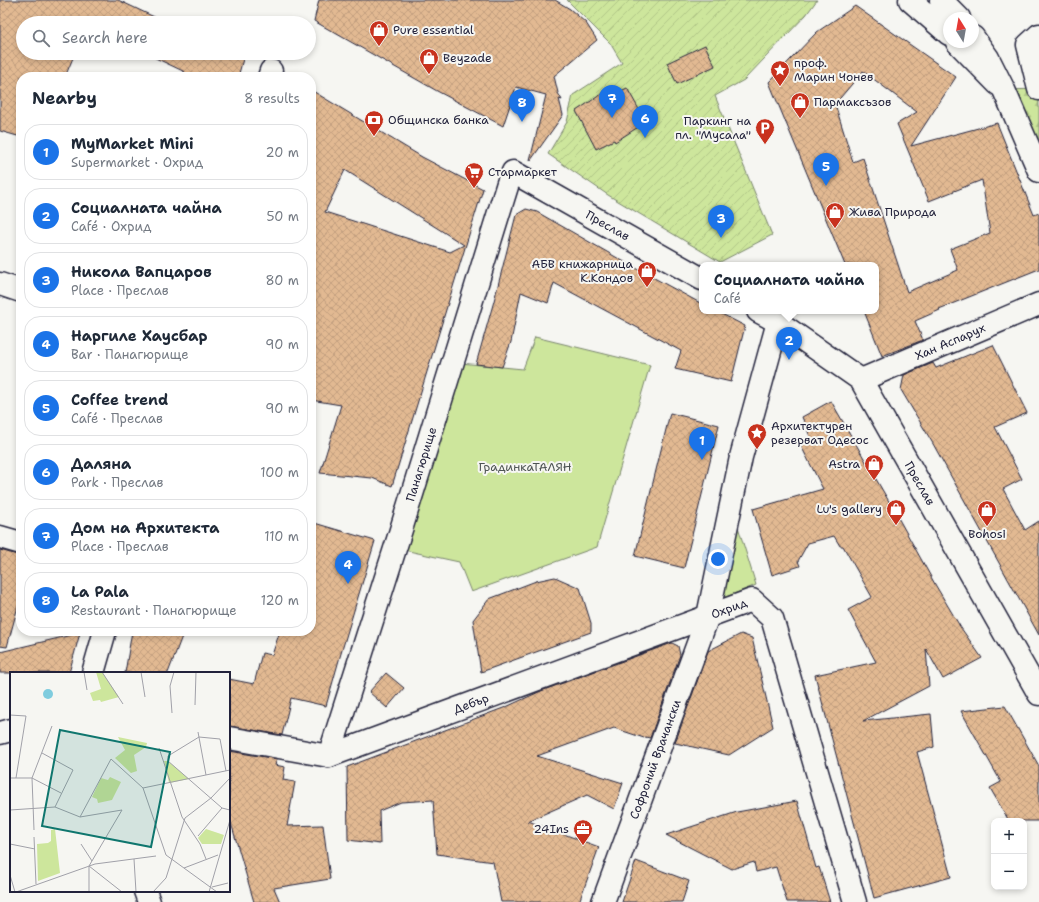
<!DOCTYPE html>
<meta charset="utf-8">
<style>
:root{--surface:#fff;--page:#f6f6f7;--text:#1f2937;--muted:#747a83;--line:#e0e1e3;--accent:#1a73e8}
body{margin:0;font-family:"Shantell Sans",sans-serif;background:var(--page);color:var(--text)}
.controls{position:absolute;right:12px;bottom:12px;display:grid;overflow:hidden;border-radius:8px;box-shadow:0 2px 6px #0003}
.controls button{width:36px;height:36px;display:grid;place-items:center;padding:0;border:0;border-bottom:1px solid var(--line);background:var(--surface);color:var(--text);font:20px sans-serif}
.compass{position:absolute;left:943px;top:12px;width:36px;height:36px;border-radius:50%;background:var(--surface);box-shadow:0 2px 6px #0003;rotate:349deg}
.you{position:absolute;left:718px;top:559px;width:14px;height:14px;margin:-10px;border:3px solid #fff;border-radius:50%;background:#1a73e8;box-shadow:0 0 0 6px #1a73e833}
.badge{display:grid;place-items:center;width:26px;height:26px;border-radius:50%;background:var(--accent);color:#fff;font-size:13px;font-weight:700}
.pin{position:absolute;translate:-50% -33px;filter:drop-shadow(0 1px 2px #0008)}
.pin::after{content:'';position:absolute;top:21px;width:14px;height:12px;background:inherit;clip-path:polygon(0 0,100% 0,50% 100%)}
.popup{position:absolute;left:699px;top:262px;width:180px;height:52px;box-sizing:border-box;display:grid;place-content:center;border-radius:8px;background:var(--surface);filter:drop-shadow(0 1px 3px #0005);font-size:13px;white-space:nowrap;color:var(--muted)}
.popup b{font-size:15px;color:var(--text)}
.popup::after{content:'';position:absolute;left:50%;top:100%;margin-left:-8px;border:8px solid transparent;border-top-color:var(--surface)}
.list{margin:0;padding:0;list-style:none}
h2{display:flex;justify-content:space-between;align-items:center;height:52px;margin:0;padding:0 16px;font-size:17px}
h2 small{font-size:13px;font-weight:400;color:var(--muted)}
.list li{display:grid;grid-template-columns:26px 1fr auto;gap:12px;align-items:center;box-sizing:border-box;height:56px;margin:0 8px 8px;padding:0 8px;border:1px solid var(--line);border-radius:16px}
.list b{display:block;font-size:15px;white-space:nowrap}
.list p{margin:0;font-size:13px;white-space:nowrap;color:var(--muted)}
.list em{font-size:13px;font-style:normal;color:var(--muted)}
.icon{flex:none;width:22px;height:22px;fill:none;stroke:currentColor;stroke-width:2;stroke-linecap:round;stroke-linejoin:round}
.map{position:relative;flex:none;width:1039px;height:902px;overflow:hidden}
.search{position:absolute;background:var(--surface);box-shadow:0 2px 6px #0003;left:16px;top:16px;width:300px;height:44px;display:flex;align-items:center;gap:10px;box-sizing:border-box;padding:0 14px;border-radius:22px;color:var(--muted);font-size:15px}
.panel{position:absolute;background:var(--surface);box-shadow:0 2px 6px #0003;left:16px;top:72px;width:300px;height:564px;border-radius:16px}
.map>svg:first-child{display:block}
.green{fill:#cde69c;stroke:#78846c}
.forest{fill:url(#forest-firs);stroke:#78846c}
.garden{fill:url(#garden-furrows);stroke:#78846c}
.building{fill:url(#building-cross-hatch);stroke:#22223b;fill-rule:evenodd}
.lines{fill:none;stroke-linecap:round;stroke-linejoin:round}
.street-casing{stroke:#22223b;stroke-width:25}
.secondary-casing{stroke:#22223b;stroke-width:25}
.street{stroke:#f6f6f2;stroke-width:22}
.secondary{stroke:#f6f6f2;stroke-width:22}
.labels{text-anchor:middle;stroke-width:4;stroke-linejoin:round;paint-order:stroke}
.poi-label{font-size:12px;fill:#22223b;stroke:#f6f6f2;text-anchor:start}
.street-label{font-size:12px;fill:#22223b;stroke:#f6f6f2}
.park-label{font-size:12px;fill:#4d5353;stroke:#f6f6f2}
.inset-road{fill:none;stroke:#a1a1a9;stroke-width:1}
.view{fill:#0f766e;fill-opacity:0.15;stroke:#0f766e;stroke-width:2}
.inset-edge{fill:none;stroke:#22223b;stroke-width:2}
</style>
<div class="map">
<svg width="1039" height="902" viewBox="0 0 1039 902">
<defs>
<pattern id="forest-firs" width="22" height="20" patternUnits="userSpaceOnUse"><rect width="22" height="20" fill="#cde69c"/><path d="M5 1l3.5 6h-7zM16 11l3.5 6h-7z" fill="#b0c587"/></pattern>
<pattern id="garden-furrows" width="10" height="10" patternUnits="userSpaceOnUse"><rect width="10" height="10" fill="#cde69c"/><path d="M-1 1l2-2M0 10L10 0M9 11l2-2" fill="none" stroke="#b0c587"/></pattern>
<pattern id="building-cross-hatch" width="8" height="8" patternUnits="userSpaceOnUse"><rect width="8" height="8" fill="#e2b992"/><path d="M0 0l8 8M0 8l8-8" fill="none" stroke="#c29f7f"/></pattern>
</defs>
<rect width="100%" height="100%" fill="#f6f6f2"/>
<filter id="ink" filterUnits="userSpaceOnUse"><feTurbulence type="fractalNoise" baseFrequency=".025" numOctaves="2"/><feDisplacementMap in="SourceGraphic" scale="8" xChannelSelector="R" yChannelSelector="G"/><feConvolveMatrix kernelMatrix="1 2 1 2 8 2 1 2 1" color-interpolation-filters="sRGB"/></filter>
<g filter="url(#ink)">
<path class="green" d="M535 337 650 365 597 547 471 592 459 562 404 550 460 363 523 369Z
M731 504 756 585 711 603Z"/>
<path class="forest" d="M1039 89V171L1004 90Z"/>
<path class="garden" d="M567 0H817L806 15 744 80 715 96 772 235 720 262 608 195 548 154 567 122 573 95 622 63 610 43Z"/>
<path class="building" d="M0 0H118L167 23H23V53H75L65 77H21V137L0 131Z
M319 0H555L570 9 586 23 597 40 554 76 558 93 562 100 559 99 563 115 531 160H530L546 95 516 87 503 126 437 91 314 21Z
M855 6 956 77 911 146 997 123 1034 215 1039 213V269L939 309 940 310 915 321 923 340 882 356 864 311H876V265H845L769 82 817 32ZM863 71 917 112 897 124 929 201 982 180 990 233 950 249 958 270 907 292 863 158 853 162 835 104Z
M705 45 715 66 677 84 667 63Z
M77 53H231L243 59 238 77H183L185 72 145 53 135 55Z
M627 88 646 122 615 142 614 140 596 149 576 111 609 89 613 95Z
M311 90 422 157 483 189 392 486 372 478 320 473 341 405 311 400ZM345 170 464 245 450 252 325 212Z
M526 209 537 212 621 260 702 304V311H716L745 326 731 382 675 369 681 351 554 283 548 303 521 292 511 342 502 367 476 364 494 301 516 215Z
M993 345 1027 413 995 427 1022 479 1003 489 1025 530 1039 521V635L932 442 901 390 904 375 933 363 936 368Z
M831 401 891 505 936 586 961 628 982 658 943 679 926 649 929 686 863 721 931 714 934 747 917 752 951 877 874 898 815 675 876 662 848 610 872 597 843 546H840L834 536 808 543 798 561 800 566 772 575 753 509 823 489 800 444 811 439 802 417Z
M670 413 719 425 684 568 635 556Z
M311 522 375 541 339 660 326 706 291 698 282 735 229 726V679L254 684 262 653 272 655 280 631H311Z
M0 550 21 556V595L7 647 0 646Z
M555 577 580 588 591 623V632L481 672 473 620 489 599 536 581Z
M132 631H184L168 673H125Z
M80 633 69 673H0V652Z
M741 634 752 638 773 727 729 755 675 743 708 651Z
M672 643 678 646 680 655 650 738 645 737 644 738 614 728 537 756 623 783 614 809 587 795 528 821 599 847 579 902H501L493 862 437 854 433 800 401 802 379 811 380 844 348 840 347 767 506 707 541 691Z
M386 673 404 688 387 708 369 692Z
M1005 706 1039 766V821H1009L990 788 1001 782 961 711Z
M229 751 277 759 275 765 285 767 283 780 295 782 287 826 323 825 330 879 274 888 280 902H254L229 816Z
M797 801 816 868 819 867 830 902H787L776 867 756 872 754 862 732 869 666 835 737 812Z
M636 861 689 881 682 902H622Z"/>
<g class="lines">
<g class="street-casing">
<g id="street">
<path d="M910 0 949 34"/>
<path d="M1039 35 1028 45 1039 89"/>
<path d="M957 42 998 84"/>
<path d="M269 77 271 71"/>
<path d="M0 284 21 291"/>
<path id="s1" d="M758 311 778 322 861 380 1039 694"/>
<path id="s2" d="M861 380 1039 304"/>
<path d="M0 537 21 543"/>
<path d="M93 673 105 631"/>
<path d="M0 733 11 730"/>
<path id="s3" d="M229 738 329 756 752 600 772 618 855 902"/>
<path id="s4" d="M329 756 400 533 508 183 513 172 702 279"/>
<path d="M145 891 149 902"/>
<path id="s5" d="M603 902 708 616 741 457 778 322"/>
</g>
</g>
<g class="secondary-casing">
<path id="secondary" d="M941 0 959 18
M973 37 988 58 1004 90 1039 171"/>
</g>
<use href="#street" class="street"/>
<use href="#secondary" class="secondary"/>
</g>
</g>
<defs>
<g id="shop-pin" transform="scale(1)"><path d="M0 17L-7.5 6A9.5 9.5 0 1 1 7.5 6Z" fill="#c8321e" stroke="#f6f6f2"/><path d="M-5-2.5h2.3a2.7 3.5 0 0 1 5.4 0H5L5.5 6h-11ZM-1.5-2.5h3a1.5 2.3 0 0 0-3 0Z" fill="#fff"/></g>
<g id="sight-pin" transform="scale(1)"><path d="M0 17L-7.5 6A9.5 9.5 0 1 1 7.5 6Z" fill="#c8321e" stroke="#f6f6f2"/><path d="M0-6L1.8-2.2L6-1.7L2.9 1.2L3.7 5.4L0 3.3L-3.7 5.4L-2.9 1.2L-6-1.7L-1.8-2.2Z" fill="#fff"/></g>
<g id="bank-pin" transform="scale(1)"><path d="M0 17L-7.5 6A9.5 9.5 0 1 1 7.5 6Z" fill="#c8321e" stroke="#f6f6f2"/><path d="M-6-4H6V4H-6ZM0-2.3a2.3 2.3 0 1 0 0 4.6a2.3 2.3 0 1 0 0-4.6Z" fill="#fff"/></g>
<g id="parking-pin" transform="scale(1)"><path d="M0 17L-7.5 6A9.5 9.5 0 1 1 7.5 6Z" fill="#c8321e" stroke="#f6f6f2"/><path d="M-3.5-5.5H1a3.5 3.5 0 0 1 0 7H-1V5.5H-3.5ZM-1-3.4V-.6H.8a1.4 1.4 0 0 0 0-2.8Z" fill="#fff"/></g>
<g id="supermarket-pin" transform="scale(1)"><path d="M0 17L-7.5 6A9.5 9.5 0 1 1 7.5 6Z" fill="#c8321e" stroke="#f6f6f2"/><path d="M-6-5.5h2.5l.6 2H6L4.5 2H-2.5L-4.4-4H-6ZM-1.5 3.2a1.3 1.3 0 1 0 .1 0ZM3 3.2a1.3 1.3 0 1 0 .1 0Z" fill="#fff"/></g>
<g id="office-pin" transform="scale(1)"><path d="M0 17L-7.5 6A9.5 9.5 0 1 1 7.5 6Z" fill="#c8321e" stroke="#f6f6f2"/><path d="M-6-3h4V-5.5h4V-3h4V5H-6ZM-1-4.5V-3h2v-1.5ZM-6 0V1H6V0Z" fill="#fff"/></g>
</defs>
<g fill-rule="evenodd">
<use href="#shop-pin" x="379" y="30"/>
<use href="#shop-pin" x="429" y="58"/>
<use href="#sight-pin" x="780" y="70"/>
<use href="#shop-pin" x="800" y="102"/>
<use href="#bank-pin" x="374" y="120"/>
<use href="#parking-pin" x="765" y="128"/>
<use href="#supermarket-pin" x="474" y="172"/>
<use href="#shop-pin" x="835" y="212"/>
<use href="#shop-pin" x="647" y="271"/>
<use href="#sight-pin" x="757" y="433"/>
<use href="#shop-pin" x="874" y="464"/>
<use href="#shop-pin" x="896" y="509"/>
<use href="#shop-pin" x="987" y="510"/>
<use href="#office-pin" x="583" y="829"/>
</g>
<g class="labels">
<g class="poi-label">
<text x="393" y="34">Pure essential</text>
<text x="443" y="62">Beyzade</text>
<text x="794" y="67">проф.<tspan x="794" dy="14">Марин Чонев</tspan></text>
<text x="814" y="106">Пармаксъзов</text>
<text x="388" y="124">Общинска банка</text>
<text x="751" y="125" text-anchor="end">Паркинг на<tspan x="751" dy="14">пл. "Мусала"</tspan></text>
<text x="488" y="176">Стармаркет</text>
<text x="849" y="216">Жива Природа</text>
<text x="633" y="268" text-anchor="end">АБВ книжарница<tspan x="633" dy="14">К.Кондов</tspan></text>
<text x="771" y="430">Архитектурен<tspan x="771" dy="14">резерват Одесос</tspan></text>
<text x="860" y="468" text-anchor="end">Astra</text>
<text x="882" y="513" text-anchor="end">Lu's gallery</text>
<text x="987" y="538" text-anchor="middle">Bohosi</text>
<text x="569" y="833" text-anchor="end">24Ins</text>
</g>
<g class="street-label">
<text dy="4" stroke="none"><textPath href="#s4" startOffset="721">Преслав</textPath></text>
<text dy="4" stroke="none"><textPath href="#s2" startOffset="97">Хан Аспарух</textPath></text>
<text dy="4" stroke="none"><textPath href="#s4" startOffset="306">Панагюрище</textPath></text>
<text dy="4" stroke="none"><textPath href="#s1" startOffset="243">Преслав</textPath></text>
<text dy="4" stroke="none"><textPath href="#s3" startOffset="528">Охрид</textPath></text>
<text dy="4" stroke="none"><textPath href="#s3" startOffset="253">Дебър</textPath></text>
<text dy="4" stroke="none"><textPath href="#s5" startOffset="152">Софроний Врачански</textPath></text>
</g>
<g class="park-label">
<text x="525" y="471">ГрадинкаТАЛЯН</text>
</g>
</g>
<g transform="translate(10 672)">
<rect width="220" height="220" fill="#f6f6f2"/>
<path d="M86 0H92L109 25 91 30 90 28 83 29 80 21 91 17ZM100 105 111 110 102 128 88 131 87 127 82 125 91 106 98 108ZM45 157 50 201 28 209 27 172 38 171 41 169V158ZM196 157 214 163 211 172H192L188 166Z" fill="#cde69c"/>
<path d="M154 89H158L179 107 159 111Z" fill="#cde69c"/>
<path d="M108 65 137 71 136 75 124 83 127 99 121 101 105 86 115 78Z" fill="#cde69c"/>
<path d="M33 22a5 5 0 1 1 10 0a5 5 0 1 1-10 0Z" fill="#7fccde"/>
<path class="inset-road" d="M74 0 77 18M92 0 113 32M131 0 135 25M185 33 186 0M162 41 160 14 164 0M0 43 16 44 6 106M188 60 196 103M149 76 172 145 190 172 196 187M32 81 63 98 45 135M216 99 210 67 189 65 158 84V89L212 136 220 138M0 106H22L51 121M133 116 220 98M0 138 45 135 70 145 112 138M70 145 101 87 133 116 156 183 207 220M24 158 22 106 42 54M188 164 212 136M24 165 26 212M0 172 25 177M71 172 82 189M124 187 126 220M79 194 112 220M174 196 208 183M0 203 5 220M202 215 218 211M6 220 85 192 146 184M79 220V194L112 138M143 220 156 206 175 146 201 126 220 106M199 220 220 148"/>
<path class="view" d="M50 58 160 80 141 175 32 154Z"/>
<rect width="220" height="220" class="inset-edge"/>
</g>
</svg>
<div class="controls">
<button>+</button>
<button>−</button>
</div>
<svg class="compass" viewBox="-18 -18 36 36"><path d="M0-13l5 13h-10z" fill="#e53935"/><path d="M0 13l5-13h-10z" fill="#747a83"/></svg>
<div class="you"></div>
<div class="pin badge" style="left:702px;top:460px">1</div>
<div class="pin badge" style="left:789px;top:360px">2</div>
<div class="popup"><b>Социалната чайна</b>Café</div>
<div class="pin badge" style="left:721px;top:238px">3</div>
<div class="pin badge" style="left:348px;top:584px">4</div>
<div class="pin badge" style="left:826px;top:186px">5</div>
<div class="pin badge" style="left:645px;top:138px">6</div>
<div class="pin badge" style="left:612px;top:118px">7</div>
<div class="pin badge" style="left:522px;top:122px">8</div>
<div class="search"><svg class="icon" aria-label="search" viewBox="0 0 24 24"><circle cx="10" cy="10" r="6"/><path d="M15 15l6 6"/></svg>Search here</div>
<section class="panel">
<h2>Nearby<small>8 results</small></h2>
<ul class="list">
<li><span class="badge">1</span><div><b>MyMarket Mini</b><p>Supermarket · Охрид</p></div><em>20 m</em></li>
<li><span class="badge">2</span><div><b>Социалната чайна</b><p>Café · Охрид</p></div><em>50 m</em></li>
<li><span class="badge">3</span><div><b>Никола Вапцаров</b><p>Place · Преслав</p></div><em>80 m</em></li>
<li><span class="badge">4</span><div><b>Наргиле Хаусбар</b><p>Bar · Панагюрище</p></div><em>90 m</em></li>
<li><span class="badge">5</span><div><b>Coffee trend</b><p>Café · Преслав</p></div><em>90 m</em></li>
<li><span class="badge">6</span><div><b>Даляна</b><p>Park · Преслав</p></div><em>100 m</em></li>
<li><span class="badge">7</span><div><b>Дом на Архитекта</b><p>Place · Преслав</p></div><em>110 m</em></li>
<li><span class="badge">8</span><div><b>La Pala</b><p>Restaurant · Панагюрище</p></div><em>120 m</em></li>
</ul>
</section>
</div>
